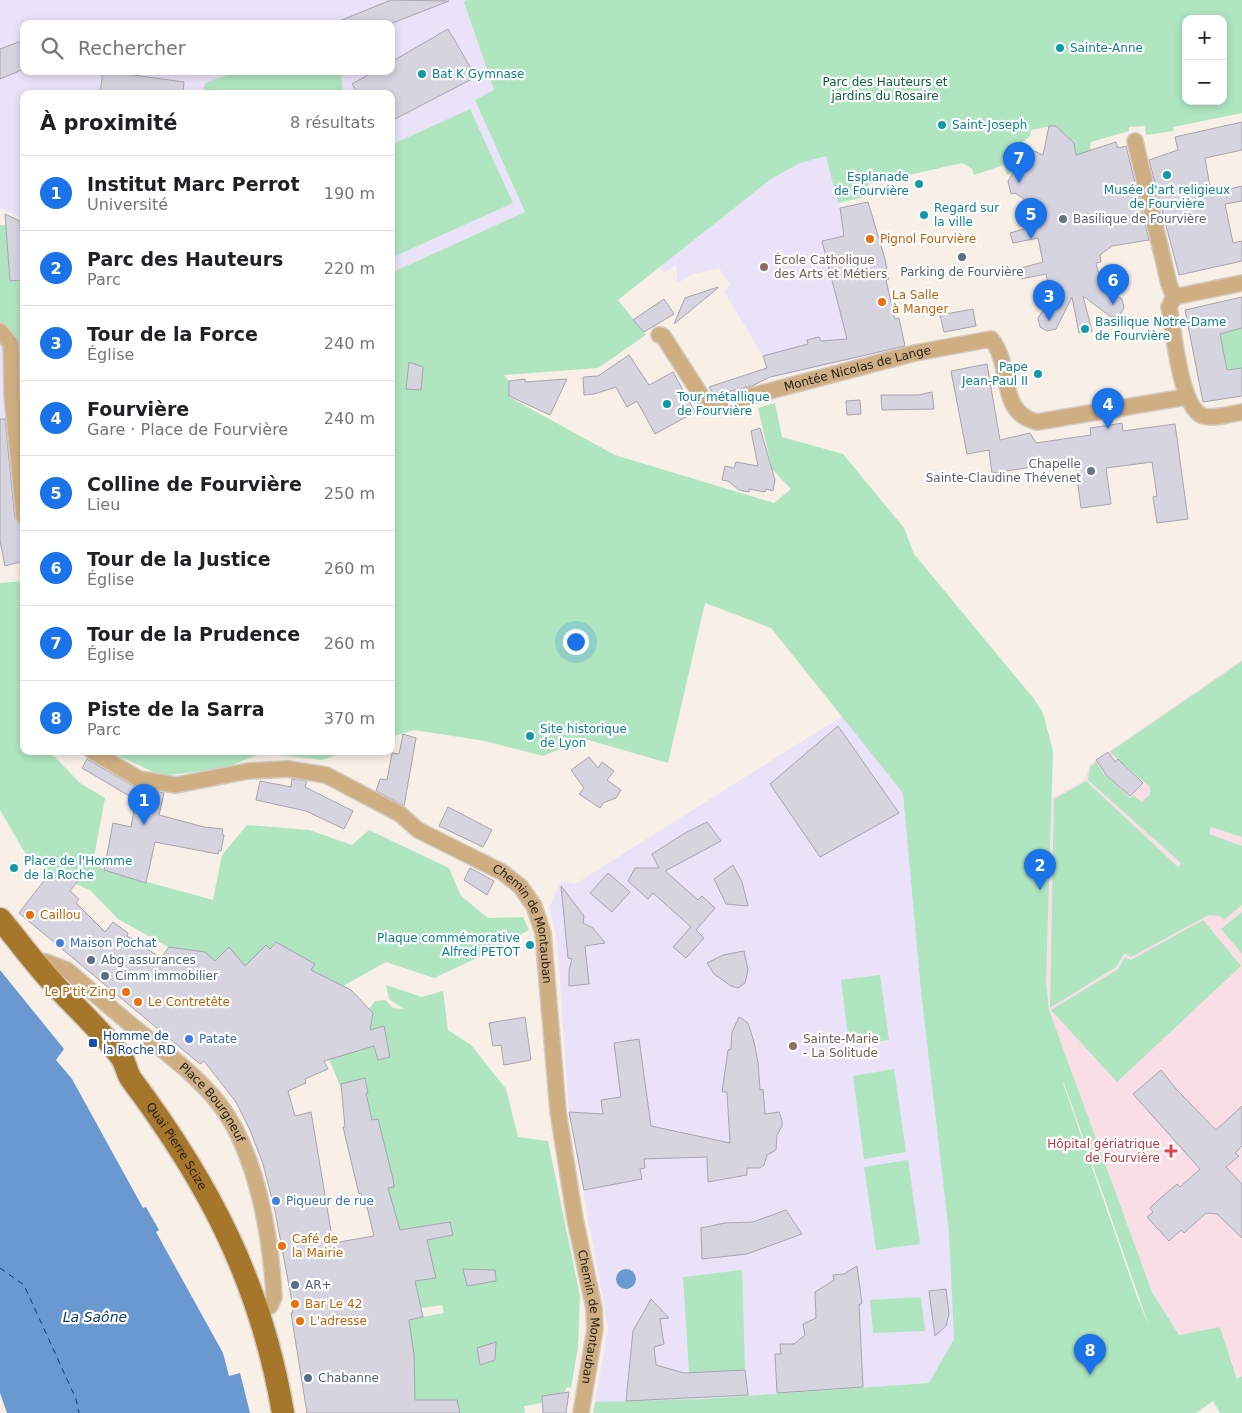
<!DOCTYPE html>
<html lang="fr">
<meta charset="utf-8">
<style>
:root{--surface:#fff;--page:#f6f6f6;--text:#202124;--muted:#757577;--line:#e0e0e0;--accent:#1a73e8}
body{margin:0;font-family:"DejaVu Sans",sans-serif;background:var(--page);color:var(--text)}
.controls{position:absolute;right:15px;top:15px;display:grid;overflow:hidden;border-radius:10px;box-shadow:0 2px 8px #0003}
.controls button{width:45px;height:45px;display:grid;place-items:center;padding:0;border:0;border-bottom:1px solid var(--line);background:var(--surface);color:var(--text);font:25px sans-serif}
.you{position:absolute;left:575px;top:641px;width:18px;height:18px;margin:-12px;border:4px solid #fff;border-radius:50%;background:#1a73e8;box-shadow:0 0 0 8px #1a73e833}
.badge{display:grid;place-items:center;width:32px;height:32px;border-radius:50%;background:var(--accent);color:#fff;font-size:16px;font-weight:700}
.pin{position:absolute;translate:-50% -41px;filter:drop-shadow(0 1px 2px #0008)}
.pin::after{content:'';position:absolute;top:26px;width:18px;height:15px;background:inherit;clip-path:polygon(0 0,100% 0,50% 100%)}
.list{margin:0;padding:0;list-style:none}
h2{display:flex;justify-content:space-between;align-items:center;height:65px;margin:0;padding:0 20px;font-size:21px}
h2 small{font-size:16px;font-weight:400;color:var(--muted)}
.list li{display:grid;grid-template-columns:32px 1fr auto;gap:15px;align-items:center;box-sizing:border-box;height:75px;padding:0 20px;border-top:1px solid var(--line)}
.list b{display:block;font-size:19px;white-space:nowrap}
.list p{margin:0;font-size:16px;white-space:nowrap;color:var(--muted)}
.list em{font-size:16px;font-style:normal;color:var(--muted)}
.icon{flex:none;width:28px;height:28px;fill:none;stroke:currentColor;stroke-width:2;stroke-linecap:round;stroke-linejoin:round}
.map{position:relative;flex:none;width:1242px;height:1413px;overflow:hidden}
.search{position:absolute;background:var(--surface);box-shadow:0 2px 8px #0003;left:20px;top:20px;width:375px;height:55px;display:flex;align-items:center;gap:12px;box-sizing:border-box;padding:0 18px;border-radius:10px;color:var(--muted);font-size:19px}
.panel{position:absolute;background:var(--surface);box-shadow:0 2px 8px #0003;left:20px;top:90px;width:375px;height:665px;border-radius:10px}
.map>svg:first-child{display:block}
.education{fill:#eae2f8}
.medical{fill:#f9dfe5}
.green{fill:#afe6c0;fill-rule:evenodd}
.water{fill:#6a98d0}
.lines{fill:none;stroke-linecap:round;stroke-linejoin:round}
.ferry{stroke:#0a3c70;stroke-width:1;stroke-dasharray:6 5;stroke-linecap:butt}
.building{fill:#d6d4df;stroke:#a6a5af}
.street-casing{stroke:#d2cac2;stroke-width:18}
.primary-casing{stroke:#d2cac2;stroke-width:25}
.street{stroke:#cfae81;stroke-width:15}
.primary{stroke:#a6762b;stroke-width:22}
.culture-dot{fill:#0f9aa8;stroke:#fff;stroke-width:2}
.worship-dot{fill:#6b7280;stroke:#fff;stroke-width:2}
.food-dot{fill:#e8710a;stroke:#fff;stroke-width:2}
.service-dot{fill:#5c6f8a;stroke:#fff;stroke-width:2}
.education-dot{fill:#8d6e63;stroke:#fff;stroke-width:2}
.shop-dot{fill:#3f7fe0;stroke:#fff;stroke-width:2}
.transit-dot{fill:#1a4fb4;stroke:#fff;stroke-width:2}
.health-dot{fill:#e0444e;stroke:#fff;stroke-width:2}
.labels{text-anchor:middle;stroke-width:4.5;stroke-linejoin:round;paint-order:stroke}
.culture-label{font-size:12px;fill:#0d838f;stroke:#fff;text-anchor:start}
.park-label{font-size:12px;fill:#0e6136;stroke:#fff}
.worship-label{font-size:12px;fill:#5b616d;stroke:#fff;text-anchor:start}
.food-label{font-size:12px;fill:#c56008;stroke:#fff;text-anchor:start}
.education-label{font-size:12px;fill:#785e54;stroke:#fff;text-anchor:start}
.service-label{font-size:12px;fill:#4e5e75;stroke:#fff;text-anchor:start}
.street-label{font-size:12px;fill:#24211e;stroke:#fff}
.shop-label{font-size:12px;fill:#366cbe;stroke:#fff;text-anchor:start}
.transit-label{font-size:12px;fill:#164399;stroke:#fff;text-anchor:start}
.health-label{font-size:12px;fill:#be3a42;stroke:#fff;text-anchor:end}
.water-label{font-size:14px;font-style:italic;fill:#0a3c70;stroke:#fff}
</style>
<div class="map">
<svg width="1242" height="1413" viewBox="0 0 1242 1413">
<rect width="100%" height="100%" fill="#f8efe6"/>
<path class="education" d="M0 0H467L464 2 494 91 475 100 525 212 391 273V94H343L341 71H391V24H24V71H238L205 83 203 94H24V219L0 208Z
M826 155 840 208 846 249 852 263 875 354 770 378 763 356 724 291 730 284 719 268 693 274 677 283V271L675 265 664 273 659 266 771 179 800 163Z
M0 337 3 342 17 497 24 525V546L0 551Z
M863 703 948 768 1085 1356 929 1383 703 1399 595 1402 608 1328 569 1112 557 938 549 908 561 881 575 884Z"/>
<path class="medical" d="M1242 660V1376L1238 1379 1220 1327 1179 1335 1152 1292 1049 1010 1046 982 1052 798 1086 779 1089 765Z"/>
<path class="green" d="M467 0H1242V113L1173 127 1174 131 1146 135 1145 126 1129 127V131L1091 142 1090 146 1093 156 1073 160 1051 126 1032 130 1030 132 1031 135 1020 145C1020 155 1020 171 1007 175L1004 165 974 175 972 169 962 163 869 184 863 194 864 197 838 203 826 156 800 163 771 179 618 300 646 335 598 368 504 375 509 381V397L615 455 774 503 791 489 772 469 758 408 775 403 782 437 843 454 904 528 914 554 1034 699 1043 713 1053 751 1046 982 1049 1010 1152 1292 1179 1335 1220 1327 1237 1379 1242 1376V1413H1220L1213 1401 1196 1413H593L595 1402 703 1399 929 1383 954 1339 949 1233 921 991 903 793 771 628 705 603 668 763 585 739 543 756 485 741 414 730 391 737V273L525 212 475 100 494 90 464 2ZM1186 19H1223V101H1186ZM1063 1083H1064L1149 1326 1137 1297Z
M238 71H341L343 94H203L205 83Z
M470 109 513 203 391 258V145Z
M20 221 24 223V458L14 338 0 321V225H6L10 281 23 280Z
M1242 328V368L1227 370 1220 332Z
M24 581V751H49L80 783 105 798 93 862 104 870 213 900 222 855 247 825 309 830 352 845 369 830 449 868 461 896 488 918 523 917 529 930 479 957 434 978 386 962 343 986 215 961 170 948 118 919 90 890 50 873 25 853 0 810V583Z
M1242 661V837L1211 827 1209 834 1242 846V905L1224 920 1220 916 1209 915 1131 957 1125 953 1116 967 1050 1008 1054 799 1086 781 1178 867 1181 863 1088 780 1090 767 1096 762 1103 773 1130 798 1133 795 1142 802 1150 794V787L1110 752Z
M108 751H348L322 760 262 753 225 768 162 776Z
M1242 912V954L1221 929Z
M1203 920 1241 966 1117 1082 1051 1010 1118 969 1125 957 1131 960Z
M880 975 889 1040 849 1045 841 980Z
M386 985 422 997 443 991 448 1030 471 1045 506 1089 518 1137 548 1141 580 1296 578 1347 571 1388 567 1387 564 1393 542 1396V1403L524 1406 525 1413H419L410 1400 408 1325 411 1319 444 1313 442 1305 421 1308 406 1239 400 1231 329 1059 361 1035 369 1009 375 1001 385 1000 393 1008 404 1009 389 999ZM450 1222 453 1235 428 1240 424 1226Z
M894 1069 906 1152 864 1159 853 1076Z
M908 1160 920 1244 876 1250 864 1167Z
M742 1270 745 1370 689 1373 683 1277Z
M921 1297 925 1331 873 1333 870 1300Z"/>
<path class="water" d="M0 970 64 1049 56 1060 72 1079 143 1208 146 1207 159 1230 156 1232 223 1353 229 1376 240 1373 250 1413H7L0 1393Z
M616 1279a10 10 0 1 1 20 0a10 10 0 1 1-20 0Z"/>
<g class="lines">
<path class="ferry" d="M0 1268 24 1285 76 1399 79 1413"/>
</g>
<path class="building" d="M391 0 449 1 390 24H332Z
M448 29 476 77 391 121V94H358L352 84 375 71H391V62Z
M24 40V69L0 79V49Z
M103 71 184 82 183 94H100Z
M1242 122V150L1205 158 1211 193 1242 186V201L1225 204 1233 243 1242 241V261L1179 275 1149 160 1178 150 1175 137Z
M1049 126H1056L1074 143 1076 155 1116 142 1118 148 1126 146 1149 240 1112 246 1100 255 1101 262 1096 263 1102 287 1107 286V290L1122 299 1124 308 1120 315 1111 317 1083 296 1092 331 1079 333 1072 297 1056 329 1047 331 1040 327 1038 318 1051 298 1046 274 1021 279 1018 269 1043 262 1038 238 1013 243 1010 233 1035 226 1030 202 1025 203 1024 199 1015 193 1011 194 1008 181 1018 165 1016 157 1021 145 1043 155Z
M868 202 885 259 889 279 886 280 895 319 899 318 905 346 770 377 752 386 714 395 709 387 767 368 763 356 808 344 807 340 819 337 821 341 847 339 822 241 844 236 840 208Z
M5 214 20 221 23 280 10 281Z
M718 287V288L674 324 685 298Z
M1242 297V328L1220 334 1227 370 1242 368V396L1203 402 1185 310Z
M664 299 674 314 644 332 633 320Z
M973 309 976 326 944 332 940 315Z
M629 355 649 385 673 372 695 412 655 434 637 401 627 407 616 387 594 394 584 395 583 377 598 376Z
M409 362 423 367 421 390 406 389Z
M987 364 1000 440 1030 433 1036 443 1091 435 1090 428 1111 425 1122 423 1123 431 1175 424 1188 519 1157 523 1153 497 1157 496 1152 462 1106 468 1111 504 1081 508 1075 461 992 473 989 450 967 454 951 371Z
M525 379V382L567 379 550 415 509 396V381Z
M932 392 934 409 882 410 881 395H918Z
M860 400 861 414 847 415 846 401Z
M0 419H5L15 518 24 531V561L5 566 0 540Z
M760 428 775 480 773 491 766 489 765 492 749 489V492L739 490 728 481 722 480 725 466 734 468 736 462 758 466 751 431Z
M838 726 899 813 820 857 770 784Z
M403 734 416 738 404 806 376 791 380 779 387 780 392 753 399 754Z
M1108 752 1115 762 1118 759 1143 783 1130 796 1107 776 1096 760Z
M589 757 598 768 602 762 614 771 607 780 621 790 616 798 603 803 600 808 579 794 584 788 571 770Z
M87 759 135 787 164 793 159 815 204 827 223 829 222 835H224L221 851 219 850 218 854 155 842 146 883 104 870 113 823 131 827 136 800 82 768Z
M292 779 307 781 305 787 353 811 344 829 306 811 256 800 260 781 291 787Z
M448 807 492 830 483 847 439 826Z
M707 822 721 841 665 871 698 900 702 896 715 908 696 930 704 938 686 958 673 947 691 927 653 893 648 899 628 881 635 868H659L652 854 685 833Z
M733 865 742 882 748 906 726 904 714 879Z
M470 868 494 881 487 895 464 880Z
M50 873 59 878H80L70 891 79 899 76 903 105 932 113 922 128 933 127 936 161 958 169 947 205 952 215 961 229 947 245 966 266 945 270 949 276 942 315 964 311 970 351 990 373 1013 370 1030 384 1026 390 1057 378 1060 374 1046 324 1061 328 1069 305 1079 306 1083 288 1091 295 1116 311 1112 333 1243 374 1236 367 1207H364L361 1193 359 1194 343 1127H345L341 1084 365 1078 368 1093H366L372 1120 378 1119 393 1179 394 1187 388 1188 400 1230 450 1222 453 1235 427 1240 436 1278 415 1281 423 1317 409 1320 414 1355 415 1400H457L460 1413H307L291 1313H293L291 1296 275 1211 263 1164 250 1130 236 1102 204 1061 200 1064 19 913Z
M608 873 630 892 612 912 590 893Z
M561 886 584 916 583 923 593 928 605 943 585 946 589 984 569 986V970L572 959 568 958Z
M744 951 748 970 745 983 738 988 731 986 714 974 707 963 723 955Z
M525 1017 531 1060 504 1065 501 1045 493 1046 489 1023Z
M739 1017 748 1023 754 1042 758 1062 760 1090 763 1089 765 1114 779 1112 782 1120V1126L777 1135 776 1150 767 1155 764 1165 760 1168H747V1175L708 1182 707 1157 644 1159 645 1168 640 1169 642 1179 584 1190 569 1112 603 1114 601 1100 621 1097 614 1043 639 1039 651 1126 730 1143 727 1092H722L728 1050 731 1049 732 1032Z
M1161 1070 1177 1090 1216 1130 1242 1106V1146L1235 1153 1239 1156 1226 1167 1242 1184V1238L1217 1214 1206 1213 1184 1233 1181 1230 1169 1241 1147 1217 1153 1212 1150 1208 1156 1202 1177 1184 1180 1187 1200 1169 1133 1094Z
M786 1210 802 1234 747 1254 702 1259 701 1228 725 1223 753 1222Z
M857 1266 862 1303 859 1305 863 1387 777 1393 775 1354H781L780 1344H794L805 1335 803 1324 816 1318 815 1292 834 1280 833 1275 844 1274Z
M463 1269 495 1270 496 1281 467 1286Z
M946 1289 949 1314 946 1326 935 1336 929 1291Z
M651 1299 669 1318 660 1319 664 1344 654 1347 656 1365 684 1373 745 1370 748 1395 626 1401 633 1331Z
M496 1342 495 1360 480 1365 477 1348Z
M569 1392 566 1413H543L542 1396Z"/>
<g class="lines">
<g class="street-casing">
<g id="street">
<path d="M1135 141 1169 284 1174 297"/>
<path d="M1242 283 1174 297 1169 307C1174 331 1180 408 1203 416 1213 419 1231 414 1242 412"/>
<path d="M0 331 11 344 12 396 24 517"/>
<path id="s1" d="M659 335 663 336 706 403 716 405 915 353 991 339C1014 366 996 412 1037 422L1186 397"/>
<path id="s2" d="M92 751 139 779 176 785 248 771 288 769 326 775 400 814 418 830 502 872 520 886 534 906 543 933 558 1111 575 1219 594 1308 595 1329 581 1413"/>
<path id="s3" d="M35 961 46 962 67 970C93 992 118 1015 145 1036 172 1057 199 1078 220 1105 257 1154 271 1237 274 1297L270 1306 259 1313"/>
</g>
</g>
<g class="primary-casing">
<g id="primary">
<path id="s4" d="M0 919C18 940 34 963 53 983 76 1008 102 1031 122 1058 126 1065 127 1073 131 1079 209 1183 261 1283 283 1413"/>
</g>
</g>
<use href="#street" class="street"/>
<use href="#primary" class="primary"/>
</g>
<g class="culture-dot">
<circle cx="1060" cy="48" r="5"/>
<circle cx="422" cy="74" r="5"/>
<circle cx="942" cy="125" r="5"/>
<circle cx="1167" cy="175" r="5"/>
<circle cx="919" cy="184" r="5"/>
<circle cx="924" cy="215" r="5"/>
<circle cx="1085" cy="329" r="5"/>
<circle cx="1038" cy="374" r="5"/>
<circle cx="667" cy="404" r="5"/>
<circle cx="530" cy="736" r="5"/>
<circle cx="14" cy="868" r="5"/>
<circle cx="530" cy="945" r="5"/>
</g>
<g class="worship-dot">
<circle cx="1063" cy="219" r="5"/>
<circle cx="1091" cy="471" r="5"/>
</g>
<g class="food-dot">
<circle cx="870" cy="239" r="5"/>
<circle cx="882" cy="302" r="5"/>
<circle cx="30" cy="915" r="5"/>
<circle cx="126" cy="992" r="5"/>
<circle cx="138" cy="1002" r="5"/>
<circle cx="282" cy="1246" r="5"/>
<circle cx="295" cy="1304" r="5"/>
<circle cx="300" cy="1321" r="5"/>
</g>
<g class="service-dot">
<circle cx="962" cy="257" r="5"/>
<circle cx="91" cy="960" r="5"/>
<circle cx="105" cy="976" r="5"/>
<circle cx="295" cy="1285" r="5"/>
<circle cx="308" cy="1378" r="5"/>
</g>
<g class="education-dot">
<circle cx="764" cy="267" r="5"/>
<circle cx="793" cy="1046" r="5"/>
</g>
<g class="shop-dot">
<circle cx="60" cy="943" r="5"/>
<circle cx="189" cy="1039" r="5"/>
<circle cx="276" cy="1201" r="5"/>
</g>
<rect class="transit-dot" x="88" y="1038" width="10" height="10" rx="2.5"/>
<path class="health-dot" d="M1168.5 1143.5h5v5h5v5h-5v5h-5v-5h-5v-5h5z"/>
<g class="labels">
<g class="culture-label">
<text x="1070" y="52">Sainte-Anne</text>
<text x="432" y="78">Bat K Gymnase</text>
<text x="952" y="129">Saint-Joseph</text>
<text x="909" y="181" text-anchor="end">Esplanade<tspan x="909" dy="14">de Fourvière</tspan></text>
<text x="1167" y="194" text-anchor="middle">Musée d'art religieux<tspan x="1167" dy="14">de Fourvière</tspan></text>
<text x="934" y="212">Regard sur<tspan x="934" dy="14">la ville</tspan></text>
<text x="1095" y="326">Basilique Notre-Dame<tspan x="1095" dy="14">de Fourvière</tspan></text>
<text x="1028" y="371" text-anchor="end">Pape<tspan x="1028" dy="14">Jean-Paul II</tspan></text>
<text x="677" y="401">Tour métallique<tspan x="677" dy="14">de Fourvière</tspan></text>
<text x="540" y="733">Site historique<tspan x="540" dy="14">de Lyon</tspan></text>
<text x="24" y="865">Place de l'Homme<tspan x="24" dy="14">de la Roche</tspan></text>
<text x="520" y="942" text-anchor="end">Plaque commémorative<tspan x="520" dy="14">Alfred PETOT</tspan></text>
</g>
<g class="park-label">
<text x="885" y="86">Parc des Hauteurs et<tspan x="885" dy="14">jardins du Rosaire</tspan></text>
</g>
<g class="worship-label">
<text x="1073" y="223">Basilique de Fourvière</text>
<text x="1081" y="468" text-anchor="end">Chapelle<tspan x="1081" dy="14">Sainte-Claudine Thévenet</tspan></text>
</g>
<g class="food-label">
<text x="880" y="243">Pignol Fourvière</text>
<text x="892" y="299">La Salle<tspan x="892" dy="14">à Manger</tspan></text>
<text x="40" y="919">Caillou</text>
<text x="116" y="996" text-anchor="end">Le P'tit Zing</text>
<text x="148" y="1006">Le Contretête</text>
<text x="292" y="1243">Café de<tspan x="292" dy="14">la Mairie</tspan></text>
<text x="305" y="1308">Bar Le 42</text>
<text x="310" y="1325">L'adresse</text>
</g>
<g class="education-label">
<text x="774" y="264">École Catholique<tspan x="774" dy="14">des Arts et Métiers</tspan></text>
<text x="803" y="1043">Sainte-Marie<tspan x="803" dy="14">- La Solitude</tspan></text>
</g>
<g class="service-label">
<text x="962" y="276" text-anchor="middle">Parking de Fourvière</text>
<text x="101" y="964">Abg assurances</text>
<text x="115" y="980">Cimm immobilier</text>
<text x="305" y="1289">AR+</text>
<text x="318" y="1382">Chabanne</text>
</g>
<g class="street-label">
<text dy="4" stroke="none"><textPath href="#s1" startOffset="240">Montée Nicolas de Lange</textPath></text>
<text dy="4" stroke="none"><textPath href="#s2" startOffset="504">Chemin de Montauban</textPath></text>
<text dy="4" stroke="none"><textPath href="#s3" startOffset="231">Place Bourgneuf</textPath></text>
<text dy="4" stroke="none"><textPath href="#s4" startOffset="289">Quai Pierre Scize</textPath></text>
<text dy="4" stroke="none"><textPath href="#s2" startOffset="909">Chemin de Montauban</textPath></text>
</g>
<g class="shop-label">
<text x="70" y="947">Maison Pochat</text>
<text x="199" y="1043">Patate</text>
<text x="286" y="1205">Piqueur de rue</text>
</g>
<g class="transit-label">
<text x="103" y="1040">Homme de<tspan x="103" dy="14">la Roche RD</tspan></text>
</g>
<g class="health-label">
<text x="1160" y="1148">Hôpital gériatrique<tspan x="1160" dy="14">de Fourvière</tspan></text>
</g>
<g class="water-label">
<text x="95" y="1322">La Saône</text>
</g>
</g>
</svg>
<div class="controls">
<button>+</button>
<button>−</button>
</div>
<div class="you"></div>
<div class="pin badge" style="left:144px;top:825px">1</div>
<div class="pin badge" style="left:1040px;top:890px">2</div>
<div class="pin badge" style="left:1049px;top:321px">3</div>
<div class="pin badge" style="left:1108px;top:429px">4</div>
<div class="pin badge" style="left:1031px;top:239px">5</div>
<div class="pin badge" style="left:1113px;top:305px">6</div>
<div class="pin badge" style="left:1019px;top:183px">7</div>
<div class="pin badge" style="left:1090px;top:1375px">8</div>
<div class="search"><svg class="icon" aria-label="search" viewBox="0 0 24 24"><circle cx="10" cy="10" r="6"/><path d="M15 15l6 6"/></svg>Rechercher</div>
<section class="panel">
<h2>À proximité<small>8 résultats</small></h2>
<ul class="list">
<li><span class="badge">1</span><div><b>Institut Marc Perrot</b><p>Université</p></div><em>190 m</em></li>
<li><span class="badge">2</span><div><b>Parc des Hauteurs</b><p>Parc</p></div><em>220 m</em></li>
<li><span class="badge">3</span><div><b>Tour de la Force</b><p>Église</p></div><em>240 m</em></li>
<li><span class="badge">4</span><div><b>Fourvière</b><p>Gare · Place de Fourvière</p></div><em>240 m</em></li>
<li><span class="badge">5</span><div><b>Colline de Fourvière</b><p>Lieu</p></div><em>250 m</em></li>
<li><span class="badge">6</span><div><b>Tour de la Justice</b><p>Église</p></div><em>260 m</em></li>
<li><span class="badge">7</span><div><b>Tour de la Prudence</b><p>Église</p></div><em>260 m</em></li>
<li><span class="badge">8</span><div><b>Piste de la Sarra</b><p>Parc</p></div><em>370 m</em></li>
</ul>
</section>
</div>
